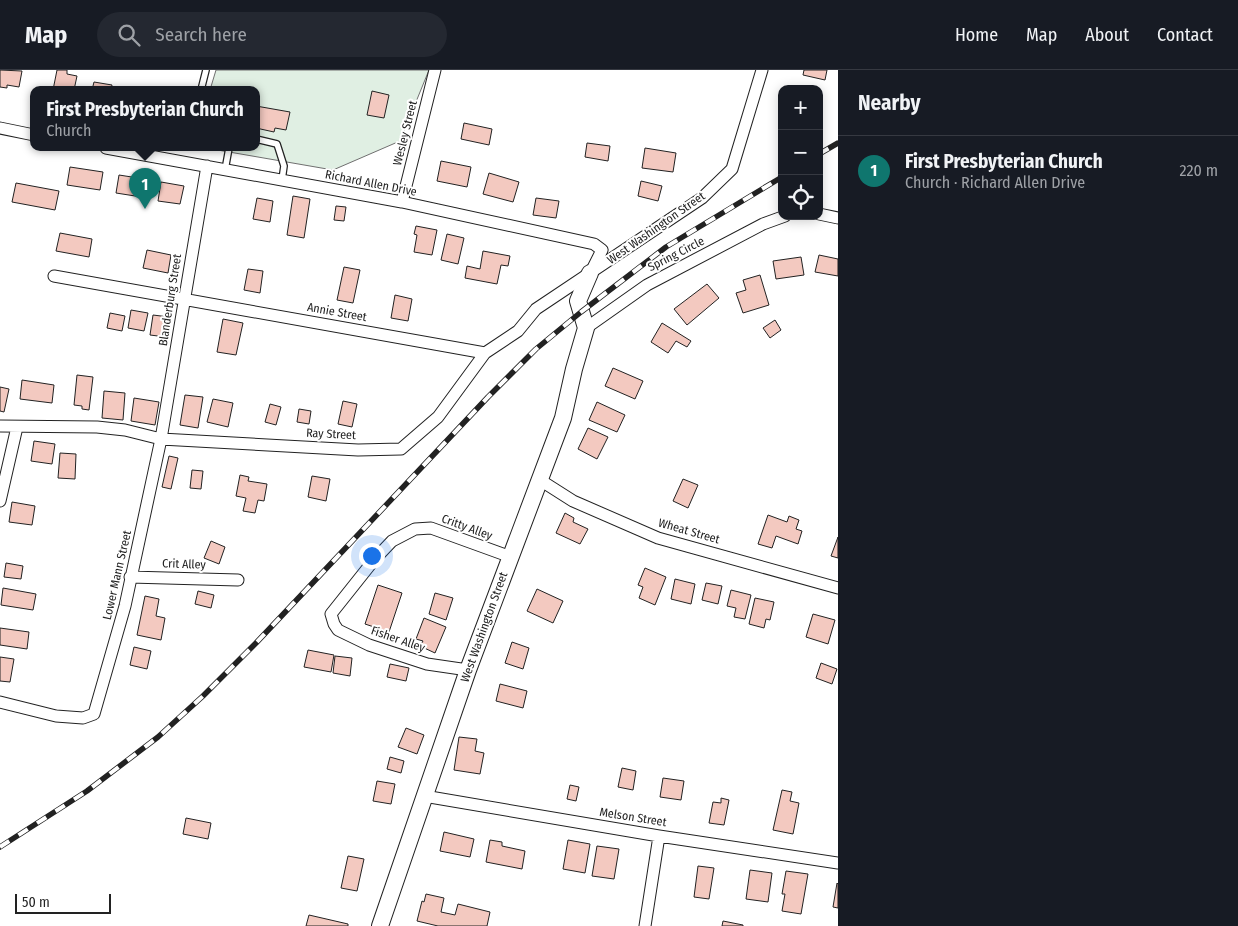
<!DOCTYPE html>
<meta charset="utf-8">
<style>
:root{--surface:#171b24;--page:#242831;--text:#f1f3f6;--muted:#9ea1a6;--line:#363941;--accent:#0f766e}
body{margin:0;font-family:"Fira Sans Condensed",sans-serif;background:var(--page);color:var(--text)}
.controls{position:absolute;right:15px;top:15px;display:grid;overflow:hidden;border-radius:10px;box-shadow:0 2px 12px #0003}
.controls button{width:45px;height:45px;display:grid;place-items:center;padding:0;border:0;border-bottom:1px solid var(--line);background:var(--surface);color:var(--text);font:25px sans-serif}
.scale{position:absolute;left:15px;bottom:12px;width:96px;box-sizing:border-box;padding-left:5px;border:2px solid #222;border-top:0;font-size:14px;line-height:18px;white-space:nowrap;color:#222;-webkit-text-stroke:4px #fff;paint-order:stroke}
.you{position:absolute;left:371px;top:485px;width:18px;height:18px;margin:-12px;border:4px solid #fff;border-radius:50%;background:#1a73e8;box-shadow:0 0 0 8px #1a73e833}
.badge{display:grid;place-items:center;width:32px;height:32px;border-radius:50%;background:var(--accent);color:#fff;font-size:16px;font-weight:700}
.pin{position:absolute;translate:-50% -41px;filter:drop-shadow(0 1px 2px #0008)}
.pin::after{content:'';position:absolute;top:26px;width:18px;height:15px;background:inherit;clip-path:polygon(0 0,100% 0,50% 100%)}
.popup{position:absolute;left:30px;top:16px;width:230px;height:65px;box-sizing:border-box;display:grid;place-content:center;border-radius:10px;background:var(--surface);filter:drop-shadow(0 1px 4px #0005);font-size:16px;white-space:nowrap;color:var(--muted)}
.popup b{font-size:19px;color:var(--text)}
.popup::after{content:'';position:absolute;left:50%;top:100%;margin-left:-10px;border:10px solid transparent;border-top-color:var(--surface)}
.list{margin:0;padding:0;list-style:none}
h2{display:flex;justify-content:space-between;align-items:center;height:65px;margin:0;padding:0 20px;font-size:21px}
h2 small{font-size:16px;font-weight:400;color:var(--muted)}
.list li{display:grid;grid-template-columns:32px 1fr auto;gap:15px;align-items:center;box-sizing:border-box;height:70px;padding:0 20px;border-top:1px solid var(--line)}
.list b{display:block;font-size:19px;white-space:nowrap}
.list p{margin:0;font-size:16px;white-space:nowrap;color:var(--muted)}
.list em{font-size:16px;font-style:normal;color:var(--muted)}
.icon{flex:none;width:28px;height:28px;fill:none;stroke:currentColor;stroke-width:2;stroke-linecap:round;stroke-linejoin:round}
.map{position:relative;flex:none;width:838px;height:856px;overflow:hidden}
header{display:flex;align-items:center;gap:30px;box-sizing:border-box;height:70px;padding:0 25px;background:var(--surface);border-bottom:1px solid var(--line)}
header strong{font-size:24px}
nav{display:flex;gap:28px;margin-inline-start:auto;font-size:18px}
.search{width:350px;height:45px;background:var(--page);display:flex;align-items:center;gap:12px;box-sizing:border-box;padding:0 18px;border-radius:28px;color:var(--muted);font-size:19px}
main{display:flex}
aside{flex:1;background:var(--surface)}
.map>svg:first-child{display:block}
.green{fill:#e0efe3;stroke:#6f6f6f}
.building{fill:#f3c9c0;stroke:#222}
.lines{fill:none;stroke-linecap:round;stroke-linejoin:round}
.lane-casing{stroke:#222;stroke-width:8}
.street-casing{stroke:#222;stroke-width:13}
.secondary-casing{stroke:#222;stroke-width:18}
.lane{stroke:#fff;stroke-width:5.5}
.street{stroke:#fff;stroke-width:11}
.secondary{stroke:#fff;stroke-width:16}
.rail-casing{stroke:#222;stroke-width:5.5}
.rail{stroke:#fff;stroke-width:4;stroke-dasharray:11;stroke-linecap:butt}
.labels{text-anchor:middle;stroke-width:4;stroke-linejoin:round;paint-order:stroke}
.street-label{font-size:12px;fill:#222;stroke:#fff}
</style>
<header>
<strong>Map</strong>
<div class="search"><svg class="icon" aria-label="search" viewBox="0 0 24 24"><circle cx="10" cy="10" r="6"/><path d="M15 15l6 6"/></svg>Search here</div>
<nav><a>Home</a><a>Map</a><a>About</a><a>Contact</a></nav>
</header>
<main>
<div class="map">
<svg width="838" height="856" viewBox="0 0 838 856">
<rect width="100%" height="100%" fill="#fff"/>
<path class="green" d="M216 0H429L400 71 333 100 206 78H256V20H210Z"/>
<path class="building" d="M0 0 22 1 19 17 7 15V18L0 17Z
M57 0H67V4L77 6 74 20H53Z
M804 0H827L825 10 803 5Z
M94 12 112 15 111 20H92Z
M372 21 389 25 384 48 367 45Z
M256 36 290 42 286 60 275 58 274 62 256 58Z
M464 53 492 59 489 75 461 69Z
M587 73 610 76 608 91 585 87Z
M645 78 676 83 673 102 642 98Z
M441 91 471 97 467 117 437 111Z
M70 97 103 102 100 120 67 115Z
M489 103 519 112 513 132 483 124Z
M119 105 151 110 148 128 116 123Z
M641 111 662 116 658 131 638 126Z
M161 112 184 116 180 134 158 131Z
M16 113 59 121 55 140 12 132Z
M293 126 310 129 304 168 287 165Z
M257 128 273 131 270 152 253 149Z
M536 128 559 131 556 148 533 145Z
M336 136 346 137 344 151 334 150Z
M416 156 437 160 432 185 414 182 417 165 414 164Z
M60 163 92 169 89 187 56 181Z
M447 164 464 168 458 194 441 190Z
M147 180 171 185 168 203 143 198Z
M483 181 510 186 508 196 501 195 497 214 465 208 467 196 480 199Z
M819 185 838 189V206L815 202Z
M801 187 804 205 776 209 773 191Z
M344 197 360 200 353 233 337 230Z
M248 199 263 201 260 223 244 220Z
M760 205 769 235 743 243 736 223 746 220 743 210Z
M707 214 719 228 687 255 674 239Z
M395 225 412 229 408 251 391 248Z
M131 240 148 243 144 261 128 258Z
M110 243 125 246 122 261 107 258Z
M153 245 169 247 166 267 150 265Z
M223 249 243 253 236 285 217 282Z
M775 250 781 260 770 268 763 258Z
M662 253 691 271 687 277 676 271 668 283 651 272Z
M613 298 643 311 635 329 605 316Z
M77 305 93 307 89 340 82 339V336L74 335Z
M22 310 54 315 52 333 20 329Z
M0 317 9 319 4 342 0 341Z
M104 321 125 323 123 350 102 348Z
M185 325 203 327 198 358 180 355Z
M134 328 159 332 155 355 131 351Z
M213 329 233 333 228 357 207 352Z
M343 331 357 334 352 357 338 354Z
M597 332 625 345 617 362 589 350Z
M270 334 281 337 276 355 265 352Z
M299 339 311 341 309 354 297 352Z
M588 358 608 367 597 389 578 379Z
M34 371 55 374 52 394 31 391Z
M60 383 76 384 75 409 58 408Z
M169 386 178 388 171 419 162 417Z
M192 400 203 401 201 419 190 418Z
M240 405 249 407 248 411 267 414 264 431 258 430 255 443 243 441 246 428 236 426Z
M312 406 330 409 326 431 308 427Z
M683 409 698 415 688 438 673 431Z
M12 432 35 436 32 455 9 452Z
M565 443 574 448 573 452 588 459 580 474 556 463Z
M768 445 787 452 789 446 799 450 796 459 802 461 798 474 776 466 772 478 758 474Z
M838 467V488L831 486Z
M211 471 225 477 219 494 204 488Z
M6 493 23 496 21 509 4 507Z
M645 498 666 507 655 535 639 528 643 517 638 515Z
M675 509 695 514 691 534 671 529Z
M706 513 722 516 718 534 702 530Z
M378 515 402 523 389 562 365 554Z
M3 518 36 524 33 540 1 535Z
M537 519 563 531 553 553 527 541Z
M731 520 751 525 745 549 734 547 736 538 727 536Z
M198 521 214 525 211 538 195 534Z
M435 523 453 528 446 550 429 544Z
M145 526 159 529 156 546 165 548 161 570 137 565Z
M755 528 774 532 770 550 766 549 764 558 749 554Z
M813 544 835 550 828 574 806 567Z
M424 548 446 557 435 583 420 576 423 571 416 569Z
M0 558 29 562 27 579 0 575Z
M512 572 529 578 523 599 505 593Z
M134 577 151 581 147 599 130 595Z
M308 580 334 585 331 602 304 597Z
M335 586 352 588 350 606 333 603Z
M0 587 14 589 10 612 0 611Z
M821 593 837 599 832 614 816 608Z
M390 594 409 598 406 611 387 607Z
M500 614 527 621 523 638 496 631Z
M406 658 424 665 417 684 398 677Z
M459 667 477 669 475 681 484 683 480 704 454 700Z
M390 687 404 691 401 703 387 699Z
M622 698 636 701 633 720 618 717Z
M663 708 684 711 681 730 660 727Z
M377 711 395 714 391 734 373 731Z
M570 715 579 717 576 731 567 729Z
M782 720 792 722 790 731 799 733 793 764 773 760Z
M721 728 729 730 724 755 709 753 713 732 721 733Z
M186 748 211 753 208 769 183 764Z
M444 762 474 769 470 787 440 781Z
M490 770 502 772V776L525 781 522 799 486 792Z
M568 770 590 774 585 803 563 799Z
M597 776 619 779 614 809 592 806Z
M348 786 364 789 357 821 341 818Z
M698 796 714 798 709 829 694 827Z
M750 800 772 803 768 832 746 829Z
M786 801 808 804 801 844 782 841 785 824H782Z
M837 813 838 814V838L833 837Z
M426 824 444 828 441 842 455 845 458 834 490 842 487 856H438L417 851 422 831 424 832Z
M309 845 348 854V856H306Z
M723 851 743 855V856H722Z"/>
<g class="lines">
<g class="lane-casing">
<path id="lane" d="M201 20 206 0
M256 69 277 74 284 96 282 110
M225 100 229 78"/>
</g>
<g class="street-casing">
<path id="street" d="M0 58 34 65
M106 78 402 132 594 174 602 180 591 202
M402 132 435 0
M819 144 838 148
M54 206 485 283
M586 258 647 215 763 154 785 146
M0 356 97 357 125 360 161 369 358 380 401 379 438 347 485 283 518 261 536 239 702 128 732 99 762 0
M540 410 573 431 658 468 838 518
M0 431 17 357
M130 507 238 510
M468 600 427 594 369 575 338 560 334 554 331 544 374 490 392 471 415 459 431 458 511 487
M0 632 56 646 83 648 94 644 125 536 161 369 207 96
M424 726 659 766 838 793
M645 856 659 766"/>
</g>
<g class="secondary-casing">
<path id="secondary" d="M380 856 468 600 563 348 574 299 586 258 578 231 590 203"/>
</g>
<use href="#lane" class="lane"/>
<use href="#street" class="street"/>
<use href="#secondary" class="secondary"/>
<g class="rail-casing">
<path id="rail" d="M819 84 838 73
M0 777 87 721 158 667 203 626 256 573 488 327 536 279 581 242 666 177 782 107"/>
</g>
<use href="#rail" class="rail"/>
</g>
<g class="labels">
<g class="street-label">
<text transform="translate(405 63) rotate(-76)" y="4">Wesley Street</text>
<text transform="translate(371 113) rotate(11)" y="4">Richard Allen Drive</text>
<text transform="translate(656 158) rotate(-35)" y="4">West Washington Street</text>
<text transform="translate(676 184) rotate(-27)" y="4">Spring Circle</text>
<text transform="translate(170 230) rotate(-81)" y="4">Blanderburg Street</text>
<text transform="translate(337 242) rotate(10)" y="4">Annie Street</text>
<text transform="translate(331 364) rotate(3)" y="4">Ray Street</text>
<text transform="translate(467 457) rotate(20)" y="4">Critty Alley</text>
<text transform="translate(689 461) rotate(16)" y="4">Wheat Street</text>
<text transform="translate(184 494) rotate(2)" y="4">Crit Alley</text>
<text transform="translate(117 505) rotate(-77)" y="4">Lower Mann Street</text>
<text transform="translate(484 557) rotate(-70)" y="4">West Washington Street</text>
<text transform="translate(398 569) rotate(19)" y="4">Fisher Alley</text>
<text transform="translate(633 747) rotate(9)" y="4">Melson Street</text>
</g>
</g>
</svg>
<div class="controls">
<button>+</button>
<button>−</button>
<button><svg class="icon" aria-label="locate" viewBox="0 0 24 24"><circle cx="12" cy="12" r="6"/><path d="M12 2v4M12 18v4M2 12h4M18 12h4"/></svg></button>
</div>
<div class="scale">50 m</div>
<div class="you"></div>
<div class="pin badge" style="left:145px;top:139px">1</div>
<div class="popup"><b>First Presbyterian Church</b>Church</div>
</div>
<aside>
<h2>Nearby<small></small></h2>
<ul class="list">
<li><span class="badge">1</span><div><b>First Presbyterian Church</b><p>Church · Richard Allen Drive</p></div><em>220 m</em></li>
</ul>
</aside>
</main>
